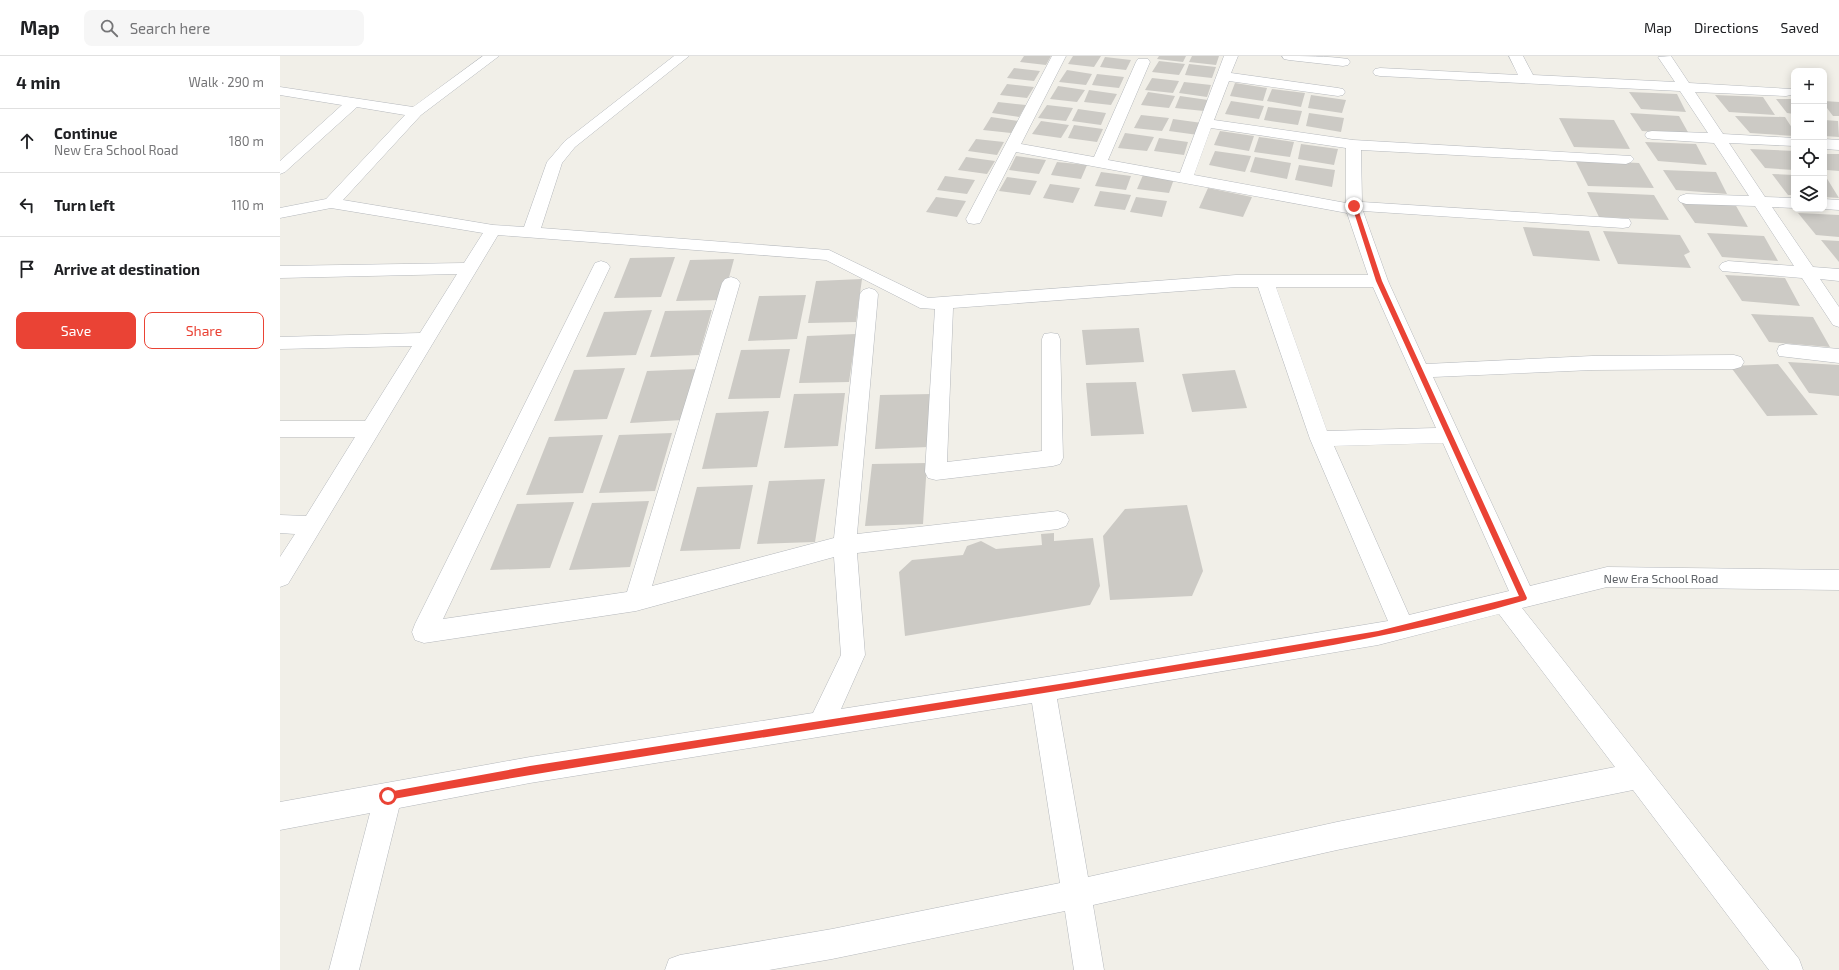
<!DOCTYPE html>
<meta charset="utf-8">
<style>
:root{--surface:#fff;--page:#f6f6f6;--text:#202124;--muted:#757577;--line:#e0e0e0;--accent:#ea4335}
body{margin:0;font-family:"Exo 2",sans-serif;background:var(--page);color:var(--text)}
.controls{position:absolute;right:12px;top:12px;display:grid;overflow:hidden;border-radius:8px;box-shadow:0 2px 10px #0003}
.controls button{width:36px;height:36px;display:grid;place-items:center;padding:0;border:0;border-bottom:1px solid var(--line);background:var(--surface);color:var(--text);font:20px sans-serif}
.stop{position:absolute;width:12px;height:12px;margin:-9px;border:3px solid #ea4335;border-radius:50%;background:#fff}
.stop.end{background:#ea4335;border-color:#fff;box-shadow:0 1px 4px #0008}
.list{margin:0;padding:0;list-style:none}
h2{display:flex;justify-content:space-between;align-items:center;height:52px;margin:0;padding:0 16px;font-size:17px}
h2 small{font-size:13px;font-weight:400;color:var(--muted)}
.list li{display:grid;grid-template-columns:26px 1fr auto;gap:12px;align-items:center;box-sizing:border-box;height:64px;padding:0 16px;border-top:1px solid var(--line)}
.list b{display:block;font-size:15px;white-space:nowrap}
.list p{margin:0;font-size:13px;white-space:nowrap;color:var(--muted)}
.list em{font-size:13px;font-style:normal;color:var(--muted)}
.actions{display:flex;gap:8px;padding:12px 16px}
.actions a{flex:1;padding:9px 0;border:1px solid var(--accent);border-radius:8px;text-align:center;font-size:14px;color:var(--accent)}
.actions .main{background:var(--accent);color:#fff}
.icon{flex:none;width:22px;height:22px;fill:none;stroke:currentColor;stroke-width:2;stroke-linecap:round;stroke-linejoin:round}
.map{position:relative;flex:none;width:1559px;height:914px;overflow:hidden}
header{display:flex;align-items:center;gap:24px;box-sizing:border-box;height:56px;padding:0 20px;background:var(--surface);border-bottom:1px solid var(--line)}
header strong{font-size:19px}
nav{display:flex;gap:22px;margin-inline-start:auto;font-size:14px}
.search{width:280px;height:36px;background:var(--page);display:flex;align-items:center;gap:10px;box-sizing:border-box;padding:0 14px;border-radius:8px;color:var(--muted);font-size:15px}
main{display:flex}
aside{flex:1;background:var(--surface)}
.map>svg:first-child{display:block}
.building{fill:#cccac5}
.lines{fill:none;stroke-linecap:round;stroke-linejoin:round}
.minor-casing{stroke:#b5b8bc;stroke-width:1}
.minor{fill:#fff;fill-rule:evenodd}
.route{fill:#ea4335}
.labels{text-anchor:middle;stroke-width:3;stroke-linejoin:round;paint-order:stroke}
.street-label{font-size:12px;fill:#5f6368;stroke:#fff}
</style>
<header>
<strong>Map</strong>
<div class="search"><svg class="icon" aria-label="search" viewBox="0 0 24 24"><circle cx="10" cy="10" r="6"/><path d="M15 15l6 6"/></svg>Search here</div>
<nav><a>Map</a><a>Directions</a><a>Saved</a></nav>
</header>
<main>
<aside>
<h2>4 min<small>Walk · 290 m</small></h2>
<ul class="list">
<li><svg class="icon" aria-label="ahead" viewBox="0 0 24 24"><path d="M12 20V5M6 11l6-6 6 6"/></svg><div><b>Continue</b><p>New Era School Road</p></div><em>180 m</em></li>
<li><svg class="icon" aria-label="left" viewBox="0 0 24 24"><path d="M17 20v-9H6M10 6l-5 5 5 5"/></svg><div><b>Turn left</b></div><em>110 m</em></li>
<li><svg class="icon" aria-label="arrive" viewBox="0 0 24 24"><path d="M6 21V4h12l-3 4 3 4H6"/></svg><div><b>Arrive at destination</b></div></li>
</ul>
<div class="actions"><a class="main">Save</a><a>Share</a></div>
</aside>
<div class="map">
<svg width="1559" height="914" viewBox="0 0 1559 914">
<rect width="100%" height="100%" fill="#f1efe8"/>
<path class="building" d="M744 0H771L766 9 740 6Z
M793 0H821L814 11 788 8Z
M879 0H906L903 6 877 3Z
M912 0H939L936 9 909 6Z
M825 1 851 4 846 14 820 11Z
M879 5 905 8 899 19 872 16Z
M909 8 936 11 932 22 905 19Z
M734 12 760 15 754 25 727 22Z
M787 14 812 18 806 29 779 26Z
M817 18 844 21 839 32 812 29Z
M872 22 899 25 893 37 865 34Z
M904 26 931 29 927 41 899 37Z
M955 27 987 32 983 45 950 40Z
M727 28 754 31 747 42 720 39Z
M778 30 805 34 797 46 770 43Z
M992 33 1025 37 1021 51 987 45Z
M809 34 837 38 831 49 804 46Z
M868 36 895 40 889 52 861 49Z
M1349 36 1397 38 1406 56 1361 53Z
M1031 39 1066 44 1062 57 1028 52Z
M1435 39 1483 41 1495 59 1449 56Z
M900 40 928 44 924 55 895 52Z
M1496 43H1514V58L1507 57Z
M951 45 984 50 979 63 945 58Z
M1544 45 1559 46V60H1553L1544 48Z
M718 46 746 49 739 61 712 57Z
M767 49 793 52 786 65 758 62Z
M988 51 1022 55 1018 69 984 64Z
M798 53 826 57 821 69 792 65Z
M1029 57 1064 62 1061 76 1026 70Z
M1350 57 1399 60 1409 78 1362 75Z
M861 59 889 62 882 75 854 72Z
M1455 60 1505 61 1514 75V80L1470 77Z
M711 61 738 65 731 77 703 74Z
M1279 62 1334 64 1350 93 1294 91Z
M893 63 922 67 918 79 889 75Z
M1544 64 1558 65 1559 81 1544 80Z
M761 65 789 69 781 82 752 78Z
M794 69 823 73 817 86 788 82Z
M940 75 974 80 969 95 934 89Z
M845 77 874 81 867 95 838 92Z
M979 81 1014 86 1010 101 974 96Z
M879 82 908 86 904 99 874 95Z
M696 83 724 86 717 99 688 95Z
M1365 86 1416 88 1427 109 1378 105Z
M1021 88 1058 93 1054 109 1018 103Z
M1470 93 1514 95V114L1485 112Z
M935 95 971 100 965 116 929 109Z
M1544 98H1559V115L1547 114 1544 110Z
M736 100 766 104 759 118 729 114Z
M686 101 715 105 707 118 678 114Z
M975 101 1011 107 1007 123 970 116Z
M1295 104 1359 107 1374 132 1308 130Z
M777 106 807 109 801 123 771 119Z
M1019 109 1055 114 1052 131 1015 124Z
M1383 114 1436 116 1447 138 1396 134Z
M821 116 851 120 846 134 815 130Z
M1492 118 1514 119V139H1508Z
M863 119 894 123 889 137 857 133Z
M665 120 695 124 687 138 657 134Z
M727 121 757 125 750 139 719 135Z
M1544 121H1546L1559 142 1544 141Z
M770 128 800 132 793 147 763 142Z
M928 132 972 141 963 161 919 152Z
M820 135 851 139 845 154 814 150Z
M1307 136 1374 139 1389 164 1319 161Z
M656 141 686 145 677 161 646 156Z
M856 141 887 145 882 161 850 156Z
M1400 145 1455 148 1468 171 1415 167Z
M1518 157 1559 159V181L1536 179Z
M1243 171 1309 175 1320 205 1253 200Z
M1323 175 1400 179 1410 196 1404 199 1411 212 1338 208Z
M1427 177 1484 180 1498 205 1442 201Z
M1541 184 1559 185V206Z
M395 201 381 241 334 242 350 202Z
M454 203 443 244 396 245 410 204Z
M1445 219 1505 222 1520 250 1462 245Z
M582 223 576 266 528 267 536 225Z
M526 239 517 283 468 285 479 240Z
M372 254 356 299 306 301 324 256Z
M432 254 419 299 370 301 385 255Z
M1471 258 1533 261 1550 291 1489 286Z
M859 272 864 306 806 309 802 274Z
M576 278 569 326 519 327 527 280Z
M510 293 500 342 448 343 461 294Z
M1508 306 1559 309V340L1529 337Z
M1498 308 1538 359 1487 360 1450 310Z
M345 312 327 363 274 365 294 314Z
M418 313 403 364 350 367 367 315Z
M955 314 967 352 912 356 902 318Z
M856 326 864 378 811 380 806 327Z
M565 337 558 390 504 392 514 338Z
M652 338 649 391 595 393 600 339Z
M489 355 477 411 422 413 436 357Z
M392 377 375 435 319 437 339 379Z
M323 379 303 437 246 439 269 381Z
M647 407 643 468 585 470 592 408Z
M545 423 535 486 477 488 489 425Z
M473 429 460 493 400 495 417 431Z
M369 445 350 511 289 514 312 447Z
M294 446 270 512 210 514 237 448Z
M907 449 923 515 912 540 830 544 823 480 845 453Z
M774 477V485L813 482 820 530 810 549 625 580 619 516 632 504 683 499 687 490 701 485 716 493 762 489 761 478Z"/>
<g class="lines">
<g class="minor-casing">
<path id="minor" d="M203 0H219L141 59 63 144 213 169 244 171 267 106 285 85 394 0H409L295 91 282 107 261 172 549 194 648 242 956 219H1088L1067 157 736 96 700 167 694 168 688 167 686 163 772 0H786L741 88 814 101 856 6 858 3H868L870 6 828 104 900 117 944 0H958L951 17 1058 32 1063 33 1065 36 1063 39 1058 40 949 25 934 64 1073 84 1351 100 1354 103 1351 106 1346 108 1081 94 1082 146 1349 163 1351 167 1349 171 1343 172 1083 155 1108 225 1146 308 1312 300 1454 299 1461 301 1464 306 1461 311 1454 313 1312 314 1153 321 1250 530 1327 511 1559 514V534L1327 531 1242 552 1519 903 1523 914H1489L1353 734 1057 794 813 849 824 914H794L785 855 552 903 489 914H385L389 903 400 899 552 873 780 827 752 647 250 727 119 752 79 914H49L90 757 0 774V746L250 701 533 657 561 599 554 501 356 555 144 587 135 584 132 576 135 568 315 207 321 205 327 207 330 211 163 563 347 536 442 227 445 223 451 221 457 223 460 227 372 530 554 482 580 238 583 234 589 232 595 234 598 238 577 478 778 455 786 458 789 464 786 470 778 473 577 497 585 599 561 653 792 617 1108 565 1030 383 978 231H956L673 252 667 406 762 395V283L764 278 771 277 778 278 780 283 783 402 780 408 773 410 656 424 648 422 645 416 655 253 640 252 546 204 218 179 8 528 0 531V501L15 478 0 477V459L26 460 75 381H0V365H85L132 290 0 293V281L140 277 177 218 0 222V210L184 207 203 177 51 152 0 162V152L46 143 125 59 77 51 5 116 0 118V105L62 49 0 39V31L133 51ZM931 72 1066 92V147L914 119ZM996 231H1093L1156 372 1047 375ZM1163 387 1229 535 1129 559 1054 390ZM1219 558 1335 711 1057 766 808 821 777 643 1098 589Z
M1002 0C1024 0 1047 0 1068 3L1070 6 1068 9 1063 10 1009 4 1004 3Z
M1229 0H1243L1253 19 1395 26 1378 1 1391 0 1409 27 1511 33 1513 36 1511 39 1506 40 1415 36 1443 78 1514 82V90L1449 87 1485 141 1514 142V152L1492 151 1533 211 1559 213V225L1540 223 1559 251V271L1553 269 1522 222 1442 215 1439 211 1442 207 1448 205 1514 210 1475 150 1406 148 1400 146 1398 143 1400 140 1406 138 1469 140 1434 87 1372 83 1367 82 1365 79 1367 76 1372 75 1428 77 1400 35 1100 20 1095 19 1093 16 1095 13 1100 12 1238 19Z
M1544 83 1559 84V94L1544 93Z
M1544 143 1559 144V154L1544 153Z
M1506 288 1559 293V307L1499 300 1497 295 1499 290Z"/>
</g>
<use href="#minor" class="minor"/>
</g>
<path class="route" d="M1074 148 1077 150 1102 225 1247 542 1246 544C1116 583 981 601 848 623 601 665 354 699 108 744L105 743 104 740 108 736 250 710 792 626 1098 575 1239 540 1096 225 1072 150Z"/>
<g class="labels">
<g class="street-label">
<text x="1381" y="527">New Era School Road</text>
</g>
</g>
</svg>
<div class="controls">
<button>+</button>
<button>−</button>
<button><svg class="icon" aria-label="locate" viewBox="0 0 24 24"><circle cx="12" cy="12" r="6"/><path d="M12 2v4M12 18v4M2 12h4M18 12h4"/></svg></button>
<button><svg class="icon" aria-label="layers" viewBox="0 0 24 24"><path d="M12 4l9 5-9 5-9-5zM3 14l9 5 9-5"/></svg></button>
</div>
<div class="stop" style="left:108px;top:740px"></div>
<div class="stop end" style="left:1074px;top:150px"></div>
</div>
</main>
